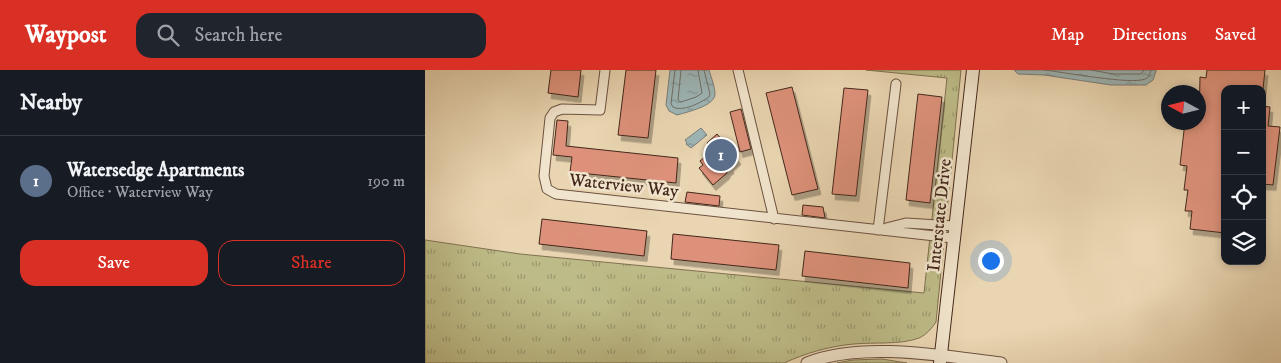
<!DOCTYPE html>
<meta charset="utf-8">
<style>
:root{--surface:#171b24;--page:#20242c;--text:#f1f3f6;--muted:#9ea1a6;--line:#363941;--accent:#d93025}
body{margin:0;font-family:"IM FELL DW Pica",serif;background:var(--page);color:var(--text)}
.controls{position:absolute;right:15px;top:15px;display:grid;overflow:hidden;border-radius:10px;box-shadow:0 2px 8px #0003}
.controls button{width:45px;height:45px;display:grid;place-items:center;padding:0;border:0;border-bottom:1px solid var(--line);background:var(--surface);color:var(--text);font:25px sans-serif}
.compass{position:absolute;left:736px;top:15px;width:45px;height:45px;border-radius:50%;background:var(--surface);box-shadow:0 2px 8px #0003;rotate:277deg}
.you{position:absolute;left:565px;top:190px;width:18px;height:18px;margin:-12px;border:4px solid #fff;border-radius:50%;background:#1a73e8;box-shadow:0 0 0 8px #1a73e833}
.badge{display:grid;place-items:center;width:32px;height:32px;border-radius:50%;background:var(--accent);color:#fff;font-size:16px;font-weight:700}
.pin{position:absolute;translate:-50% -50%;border:2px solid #fff;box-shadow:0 1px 5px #0006}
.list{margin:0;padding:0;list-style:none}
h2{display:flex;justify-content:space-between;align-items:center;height:65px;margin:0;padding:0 20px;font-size:21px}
h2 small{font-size:16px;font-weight:400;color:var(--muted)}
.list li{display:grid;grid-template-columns:32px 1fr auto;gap:15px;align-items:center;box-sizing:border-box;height:90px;padding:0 20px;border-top:1px solid var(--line)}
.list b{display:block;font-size:19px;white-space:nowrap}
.list p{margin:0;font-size:16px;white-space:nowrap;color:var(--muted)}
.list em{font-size:16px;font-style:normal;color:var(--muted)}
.actions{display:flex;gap:10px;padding:15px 20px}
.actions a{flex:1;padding:11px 0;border:1px solid var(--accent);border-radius:15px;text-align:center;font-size:18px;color:var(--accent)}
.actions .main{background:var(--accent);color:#fff}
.icon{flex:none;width:28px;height:28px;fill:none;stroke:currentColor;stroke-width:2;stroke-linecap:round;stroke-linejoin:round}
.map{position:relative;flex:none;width:856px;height:293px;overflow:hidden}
header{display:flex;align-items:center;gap:30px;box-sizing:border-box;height:70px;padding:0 25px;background:var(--accent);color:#fff}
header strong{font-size:24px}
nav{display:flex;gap:28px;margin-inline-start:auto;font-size:18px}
.search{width:350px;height:45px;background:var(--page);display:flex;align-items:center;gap:12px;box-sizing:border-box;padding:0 18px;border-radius:15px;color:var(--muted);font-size:19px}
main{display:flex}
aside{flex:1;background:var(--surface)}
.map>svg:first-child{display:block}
.grass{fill:url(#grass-tufts);stroke:#807151}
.water{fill:url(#water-ripples);stroke:#797d79}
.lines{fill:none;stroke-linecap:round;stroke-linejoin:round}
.shore{stroke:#706e69;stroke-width:1}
.building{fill:#dd917a;stroke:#43271b;filter:url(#shadow)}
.minor-casing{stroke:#6c5240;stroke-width:11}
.tertiary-casing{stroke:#6c5240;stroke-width:13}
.secondary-casing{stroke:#43271b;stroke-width:14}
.minor{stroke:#f1e4cc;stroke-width:9}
.tertiary{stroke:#f1e4cc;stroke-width:11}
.secondary{stroke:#f1e4cc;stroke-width:12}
.labels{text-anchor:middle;stroke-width:5;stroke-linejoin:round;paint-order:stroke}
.street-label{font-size:18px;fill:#43271b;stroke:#f1e4cc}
</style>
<header>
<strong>Waypost</strong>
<div class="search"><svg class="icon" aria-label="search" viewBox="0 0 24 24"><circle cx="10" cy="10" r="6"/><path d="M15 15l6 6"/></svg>Search here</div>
<nav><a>Map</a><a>Directions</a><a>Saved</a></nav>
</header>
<main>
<aside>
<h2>Nearby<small></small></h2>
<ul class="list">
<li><span class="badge" style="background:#5c6f8a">1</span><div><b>Watersedge Apartments</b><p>Office · Waterview Way</p></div><em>190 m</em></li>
</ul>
<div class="actions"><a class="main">Save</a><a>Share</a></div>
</aside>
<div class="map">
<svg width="856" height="293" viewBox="0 0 856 293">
<defs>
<pattern id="grass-tufts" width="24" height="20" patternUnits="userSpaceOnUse" patternTransform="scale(1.25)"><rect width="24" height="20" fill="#bdbb87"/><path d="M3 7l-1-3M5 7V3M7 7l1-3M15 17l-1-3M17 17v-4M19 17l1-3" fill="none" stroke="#9b986e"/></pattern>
<pattern id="water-ripples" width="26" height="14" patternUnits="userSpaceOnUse" patternTransform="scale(1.25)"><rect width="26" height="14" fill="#9db6b7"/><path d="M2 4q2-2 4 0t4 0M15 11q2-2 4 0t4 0" fill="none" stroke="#829494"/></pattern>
<filter id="shadow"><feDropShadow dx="3" dy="5.5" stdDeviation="0" flood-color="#0004"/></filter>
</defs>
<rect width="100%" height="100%" fill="#e9d5b1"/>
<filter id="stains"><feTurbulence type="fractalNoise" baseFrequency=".004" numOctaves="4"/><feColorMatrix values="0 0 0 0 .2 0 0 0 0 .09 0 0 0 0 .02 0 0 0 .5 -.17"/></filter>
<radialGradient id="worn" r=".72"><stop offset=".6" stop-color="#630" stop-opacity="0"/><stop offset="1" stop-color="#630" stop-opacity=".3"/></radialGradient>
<path class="grass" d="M441 0H536L511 252C507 258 501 265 494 268 475 275 450 272 429 274 405 276 381 283 359 293H0V170L95 184 499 223 522 8Z
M457 289 482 293H412L428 290Z"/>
<path class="water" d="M245 0H284C286 7 290 17 290 24 290 36 262 42 252 45L244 41 241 35Z
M589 0H731V1L728 10 721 15H686L619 5 593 4Z
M276 58 282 65 266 78 261 74 262 73 260 70Z"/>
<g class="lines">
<path class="shore" d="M250 0 246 34 248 37C258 42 275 33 284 27L285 24 279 0
M256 0 253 30 256 32 271 27 277 23 273 0
M619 0C638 2 707 15 720 9 724 8 725 4 726 0
M666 0 688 4H716L719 0"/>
</g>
<path class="building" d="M126 0H156L153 27 123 23Z
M201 0H231L223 68 193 65Z
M782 0H840L838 19H800V163L765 159 767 141H760L763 120H759L762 96 755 95 760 52H774L775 7 781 8Z
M367 17 393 119 367 125 341 23Z
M419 18 443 20 431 126 407 124Z
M493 24 517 27 505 133 481 130Z
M837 36 845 37 843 56 855 57 848 115 837 114Z
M316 39 326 79 315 82 305 42Z
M132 50 143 51 141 76 253 88 251 113 145 102 147 87 128 85Z
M292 64 313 89 305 96 306 98 302 101V103L288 115 274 98 278 95 275 91 288 80 282 73Z
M262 122 295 126 294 136 260 132Z
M378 135 398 137 400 148 377 145Z
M117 149 222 161 219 186 114 174Z
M248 164 354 175 351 200 246 189Z
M380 181 485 193 483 218 377 206Z"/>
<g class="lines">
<g class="minor-casing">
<path id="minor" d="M180 0 175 40 137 39 129 42 125 48 119 106 122 119 131 124 528 168
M313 0 349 149
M461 158 481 153 529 156
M453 160 471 14"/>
</g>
<g class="tertiary-casing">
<path id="tertiary" d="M382 293C437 271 518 286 576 293"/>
</g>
<g class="secondary-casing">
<path id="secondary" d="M515 293 548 0"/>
</g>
<use href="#minor" class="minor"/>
<use href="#tertiary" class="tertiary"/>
<use href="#secondary" class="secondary"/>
</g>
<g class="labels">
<g class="street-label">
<text transform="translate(199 115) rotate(6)" y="6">Waterview Way</text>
<text transform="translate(514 145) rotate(-84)" y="6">Interstate Drive</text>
</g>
</g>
<rect width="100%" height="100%" filter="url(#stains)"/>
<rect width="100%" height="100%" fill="url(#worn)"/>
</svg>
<div class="controls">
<button>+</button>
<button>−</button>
<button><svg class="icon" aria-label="locate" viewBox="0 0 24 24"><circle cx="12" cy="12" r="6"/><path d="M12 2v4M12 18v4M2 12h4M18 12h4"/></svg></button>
<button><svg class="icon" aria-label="layers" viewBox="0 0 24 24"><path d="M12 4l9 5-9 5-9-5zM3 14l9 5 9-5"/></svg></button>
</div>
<svg class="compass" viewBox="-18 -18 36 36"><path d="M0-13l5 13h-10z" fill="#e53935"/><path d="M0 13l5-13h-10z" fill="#9ea1a6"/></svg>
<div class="you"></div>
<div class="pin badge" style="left:296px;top:85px;background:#5c6f8a">1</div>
</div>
</main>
